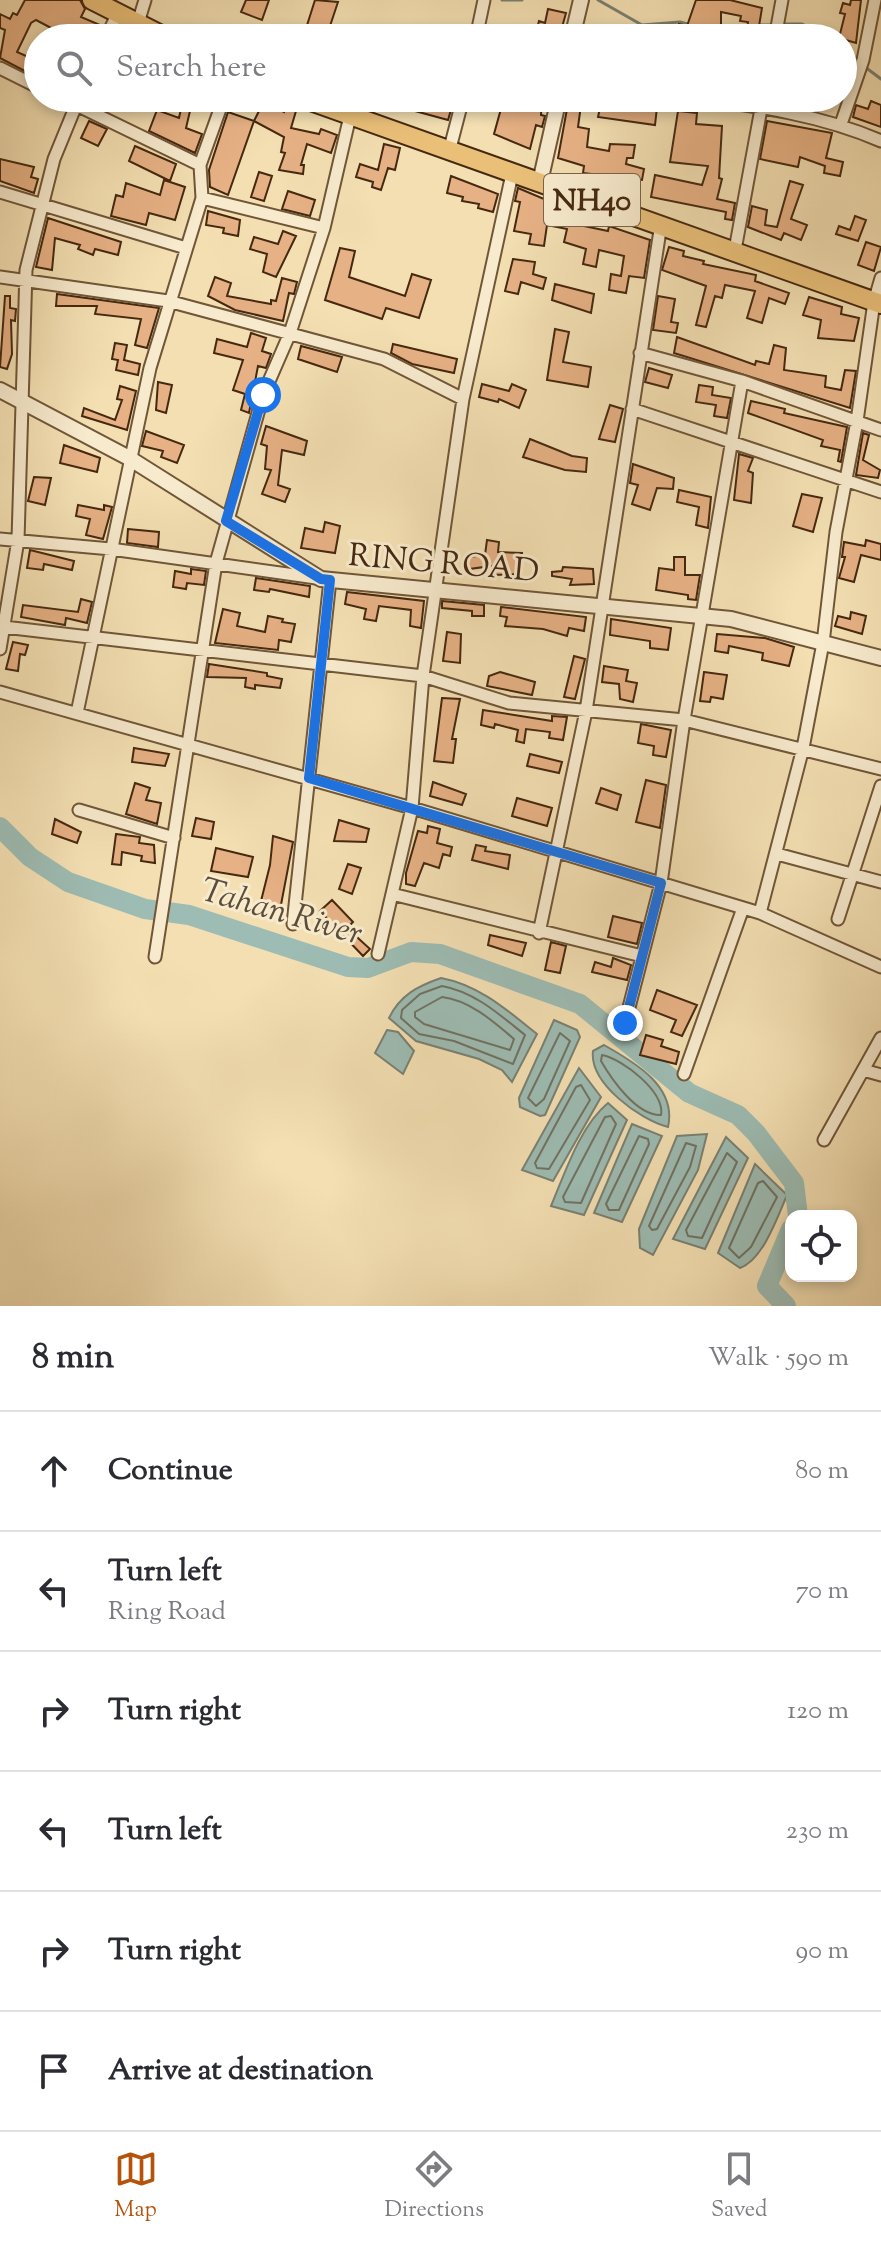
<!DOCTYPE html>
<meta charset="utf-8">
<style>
:root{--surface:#fff;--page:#f7f7f7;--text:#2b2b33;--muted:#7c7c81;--line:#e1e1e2;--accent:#b45309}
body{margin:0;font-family:"Sorts Mill Goudy",serif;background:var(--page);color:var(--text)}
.controls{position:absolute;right:24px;bottom:24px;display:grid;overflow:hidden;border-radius:16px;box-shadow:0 4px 12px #0003}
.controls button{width:72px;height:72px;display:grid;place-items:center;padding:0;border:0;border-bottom:2px solid var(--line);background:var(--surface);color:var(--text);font:40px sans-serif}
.stop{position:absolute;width:24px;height:24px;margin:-18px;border:6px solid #1a73e8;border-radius:50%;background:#fff}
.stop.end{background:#1a73e8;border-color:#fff;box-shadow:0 2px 8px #0008}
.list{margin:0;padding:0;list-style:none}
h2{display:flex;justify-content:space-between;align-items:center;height:104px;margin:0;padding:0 32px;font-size:34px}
h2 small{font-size:26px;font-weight:400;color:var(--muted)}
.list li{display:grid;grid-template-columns:52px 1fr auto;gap:24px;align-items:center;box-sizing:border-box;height:120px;padding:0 32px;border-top:2px solid var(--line)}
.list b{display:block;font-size:30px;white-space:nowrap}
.list p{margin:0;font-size:26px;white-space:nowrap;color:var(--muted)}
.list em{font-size:26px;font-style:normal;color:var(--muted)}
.icon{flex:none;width:44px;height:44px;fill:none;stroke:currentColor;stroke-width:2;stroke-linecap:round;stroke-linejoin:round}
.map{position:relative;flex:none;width:881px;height:1306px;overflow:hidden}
.search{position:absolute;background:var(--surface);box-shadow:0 4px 12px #0003;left:24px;right:24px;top:24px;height:88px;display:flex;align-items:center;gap:20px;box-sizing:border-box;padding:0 28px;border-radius:44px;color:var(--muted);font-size:30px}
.sheet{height:824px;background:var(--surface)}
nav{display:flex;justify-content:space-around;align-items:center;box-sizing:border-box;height:112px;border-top:2px solid var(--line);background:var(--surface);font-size:22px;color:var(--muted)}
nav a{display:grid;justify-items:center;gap:4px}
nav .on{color:var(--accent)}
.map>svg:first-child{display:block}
.water{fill:#9dbcb3;stroke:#7a8172;stroke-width:2}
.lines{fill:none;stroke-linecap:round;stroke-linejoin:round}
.shore{stroke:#717262;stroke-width:2}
.stream{stroke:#7a8172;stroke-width:3}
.river{stroke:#9dbcb3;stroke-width:20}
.building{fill:#e6b184;stroke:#452810;stroke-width:2}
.minor-casing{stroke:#705638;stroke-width:15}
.tertiary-casing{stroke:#705638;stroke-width:18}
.trunk-casing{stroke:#452810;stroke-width:22}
.minor{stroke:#f7eacd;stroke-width:11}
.tertiary{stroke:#f7eacd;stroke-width:14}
.trunk{stroke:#eac079;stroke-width:18}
.route{stroke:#1a73e8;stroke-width:10}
.labels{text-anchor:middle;stroke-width:6;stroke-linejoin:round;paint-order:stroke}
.shield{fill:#f7eacd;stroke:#7a6249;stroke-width:2}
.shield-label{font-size:30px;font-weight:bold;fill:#452810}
.street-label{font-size:32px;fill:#452810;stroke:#f7eacd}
.water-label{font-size:34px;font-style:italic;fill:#5b4d39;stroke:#f7eacd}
</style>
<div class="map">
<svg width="881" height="1306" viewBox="0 0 881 1306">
<rect width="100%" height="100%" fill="#f3dfb2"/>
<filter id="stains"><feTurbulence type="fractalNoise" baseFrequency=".0025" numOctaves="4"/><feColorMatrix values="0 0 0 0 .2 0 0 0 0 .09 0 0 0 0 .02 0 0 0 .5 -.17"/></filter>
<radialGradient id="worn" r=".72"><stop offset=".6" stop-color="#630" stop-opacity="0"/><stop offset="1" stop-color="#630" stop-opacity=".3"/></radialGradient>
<path class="water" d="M441 978C479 985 507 1010 537 1034L512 1082 502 1070 479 1059 416 1041 389 1018C400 995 418 986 441 978Z
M554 1020 577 1030 580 1037 545 1115 540 1116 520 1107 519 1098Z
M387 1030 398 1032 414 1051 403 1074 375 1053Z
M604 1045C636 1063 677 1087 668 1127 640 1120 589 1083 593 1051Z
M579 1068 601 1097 553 1181 522 1170Z
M608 1103 627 1120 584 1215 551 1206C565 1173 580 1126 608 1103Z
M632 1124 662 1136 622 1222 594 1213Z
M707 1134 698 1170 653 1255 640 1248 639 1229 677 1136Z
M726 1137 748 1158 705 1249 673 1239Z
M755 1164 787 1195C778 1216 763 1260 740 1268L718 1253Z"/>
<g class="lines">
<path class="shore" d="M442 986C475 992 500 1015 525 1035L513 1064 454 1041 419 1034 401 1018 402 1010 420 994Z
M442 997C469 1000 493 1021 514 1039L510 1050 424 1024 415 1017V1012Z
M560 1033 570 1041 544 1099 536 1106 528 1098Z
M602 1055C623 1059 665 1092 661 1115 637 1116 612 1080 601 1061Z
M581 1085 590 1100 549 1169 537 1168 535 1163 576 1087Z
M611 1116 616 1124 581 1203 565 1202 563 1197 605 1117Z
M639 1136 648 1139 649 1144 619 1210H609L606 1204Z
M686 1143 696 1146 690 1167 657 1229 652 1230 649 1226Z
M727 1153 737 1162 702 1238 688 1236 686 1230Z
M763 1181 777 1197 751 1247 739 1258 729 1248 758 1183Z"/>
<path class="stream" d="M502 0H522
M598 0 642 25 680 22 691 25
M782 24H802L831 38
M758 25H775
M719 28 751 26
M843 48 859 62
M865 67 881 79"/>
<path class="river" d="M0 827 30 857 68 882 145 909 189 915 348 967 368 968 411 952 440 954 580 1004 689 1093 738 1115 756 1133 794 1183 798 1216
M786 1306 767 1286 791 1229"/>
</g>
<path class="building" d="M25 0H80L85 9 81 17 100 25 95 38H51L55 30 36 20 31 23 17 52 35 60 38 54V78L0 58 5 30 0 28V14L10 19 13 13 17 15Z
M246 0H269L262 20 241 12Z
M315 0 338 2 326 38H303Z
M696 0H730L762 8 759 26 768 27 767 38 746 37 748 22 740 21 741 16 721 12V38H677L679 24 687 26Z
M851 0H861L856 43 839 38 845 14 840 13 843 3 850 5Z
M548 9 566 13 559 38H543L544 34 536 32 539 21 545 23Z
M388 98H439L453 103 448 120 415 111Z
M504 98H542L541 115 545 116 542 127 536 125 530 149 494 134Z
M569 98H582L578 127 589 129 587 147 609 151 610 144 635 145 633 158H627L626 164 644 169 642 180 583 173 584 166 558 158Z
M602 99 657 107 655 125 598 117Z
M264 101 284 112 285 108 296 111 291 128 319 134 321 129 337 135 331 153 307 144 301 165H304L303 174 279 170 285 153 281 152 284 137 254 121 228 195 210 187 209 170 228 112 254 121Z
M871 101 881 105V127L853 117 856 105 868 109Z
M181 109 190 111 186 128 202 134 195 153 149 131 157 110 179 118Z
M678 111 697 113 696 124 722 126 719 178 722 179 717 199 735 203 732 220 725 219 726 212 651 197 655 175 702 185 708 166 670 162Z
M89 121 107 129 98 146 81 138Z
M767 121 832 133 826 158 843 162 840 176 824 173 825 166 800 157 798 167 760 159Z
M384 144 400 148 395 170 388 168 381 190 372 187 373 182 356 177 360 164 378 170Z
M135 146 176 164 170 181 129 161Z
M0 159 34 167 31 177 38 179 34 193 0 181Z
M259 172 272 176 264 201 251 197Z
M451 176 498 194 493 212 478 208 479 204 462 201 463 197 447 193Z
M164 180 185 187 175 220 149 213 146 225 111 216 116 195 123 197 126 183 160 195Z
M790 181 803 185 791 219 807 225 801 240 784 233 781 240 748 227 752 206 767 210 765 225 777 227Z
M518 188 556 204 554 211 581 217 579 225 608 231 609 226 650 240 644 278 629 276 626 293 609 290 611 274 621 276 624 256 599 250 596 267 583 264 586 249 564 242 567 229 547 225 544 246 529 244 531 234 514 231 520 202 515 201Z
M288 191 315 200 310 216 282 209Z
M208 211 240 220 238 236 223 233 224 228 206 225Z
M855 216 866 220 858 241 836 234 839 226 850 230Z
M48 218 121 242 118 255 95 249 93 255 78 249 80 245 55 238 52 270 36 267Z
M283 231 296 236 276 277 263 272 267 254 250 249 254 237 278 244Z
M866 242 881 247 874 271 858 265Z
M669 247 684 251 683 256 704 261 703 264 756 275 755 281 789 293 785 304 769 298 762 323 747 318 755 291 725 285 722 298 715 296 706 327 696 325 706 286 662 270Z
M340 248 355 251 349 277 405 296 412 274 431 280 419 318 386 308 382 319 325 300Z
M513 259 535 262 533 274 546 278 543 289 521 282 518 294 505 291Z
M215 277 231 283 227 296 271 304V300L276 301 282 278 297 282 294 294 289 293 283 321 235 310 208 296Z
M555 284 594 294 591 313 552 300Z
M57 294 159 308 147 348 135 345 141 319 95 314 97 306H56Z
M5 296H10V308L16 309 15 321 11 320 12 354 7 369 0 367Z
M658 296 675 299 671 322 678 323 676 333 653 330Z
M809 297 842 307 841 314 859 318 854 341 818 338 821 320 803 315Z
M555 329 569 332 563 362 591 367 588 387 547 380Z
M251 333 266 338 262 351 271 354 266 368 258 366 249 413 241 410 245 394 233 390 243 360 214 353 217 339 247 347Z
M677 337 755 365 756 361 769 364 774 345 786 348 784 370 826 376 825 387 841 390 845 370 856 371 850 408 674 353Z
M115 343 127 345 124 360 140 364 138 375 116 370 118 360 112 359Z
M393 344 457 359 454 373 412 364 391 353Z
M301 346 342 357 337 372 298 359Z
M649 368 672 375 668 388 645 382Z
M158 382 172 385 166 413 156 410Z
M482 384 509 391 512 384 526 390 519 408 499 399 498 402 479 397Z
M699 385 713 387 712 395 731 398 727 418 714 416 716 405 696 402Z
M120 386 136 391 127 430 82 416 84 408 115 420 122 400 117 399Z
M751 401 785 409 784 413 847 427 841 462 838 461 840 450 821 446 823 440 748 413Z
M610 405 623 409 615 442 599 439Z
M266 426 307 441 304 455 282 450 278 485 290 489 285 502 262 494 271 470 265 469 267 446 261 444Z
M146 431 184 445 177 463 161 457 163 451 142 446Z
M863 433 869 435 863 460 880 470 878 478 856 475Z
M530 439 572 456 587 458 586 472 565 470 523 457Z
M64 445 100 458 97 472 60 463Z
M739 454 753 458 748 471 753 473 751 503 734 500Z
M633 464 674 478 673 489 657 488 650 510 632 504 638 485 630 483Z
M34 477 51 478 45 505 28 501Z
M679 490 711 497 708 528 696 525 699 507 677 502Z
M802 494 822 498 813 532 793 526Z
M78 505 104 510V505L112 507 103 539 86 535 90 519 76 516Z
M325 522 340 526 335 553 301 548 305 528 323 532Z
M128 529 159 532 158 547 127 543Z
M487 540 499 542 498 552 522 553 521 574 492 575V566L469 569 468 557 485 555Z
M866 540 881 544V560L861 555 854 582 839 578 845 557H842L844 542 865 546Z
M30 550 74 561 72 570 44 564 43 570 27 568Z
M674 557H685V575H700L696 600 688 599V595L656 590 659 568 674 570Z
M563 567 593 569 594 584 570 585 572 579 552 576V572L562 571Z
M191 569 206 571 204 585 187 583 186 589 173 587 175 571 191 574Z
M256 578 310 586 309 597 270 589 269 592 254 590Z
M347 592 424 601 421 628 410 626 411 610 379 606 376 621 364 619 366 609 345 604Z
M81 599 92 602 87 623 66 618 65 625 21 617 23 605 78 612Z
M442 601 484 605V616H472V611L442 608Z
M501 607 586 617 584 631 569 628 567 636 543 629 505 626 507 617 500 616Z
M223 609 240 613 237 626 265 632 268 616 283 619 282 622 295 624 291 642 279 640 278 650 215 643Z
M851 612 866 616 862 634 835 626 838 616 850 619Z
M611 619 671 628 668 650 650 648V641L610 635Z
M447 632 461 634 460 663 443 661Z
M717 634 765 638 794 647 789 666 762 660 763 653 729 646 728 653 715 651Z
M13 642 28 645 25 655 20 654 18 671 6 669Z
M574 656 585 659 575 699 564 697Z
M209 664 267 673V676L282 679 280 688 255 685V689L245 687 246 678 207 677Z
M604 666 628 670 626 681 637 683 633 702 620 699 619 684 602 682Z
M500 672 535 682 532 695 487 686 489 676Z
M704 672 727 675 723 699 711 697 710 702 700 701Z
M442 698 460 699 452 739H456L453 763 434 761Z
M483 710 552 721V716L567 717 563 740 549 738 550 732 526 729 524 743 516 741 518 730 495 724 494 728 481 725Z
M641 724 671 730 666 757 653 755 654 746 638 743Z
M134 748 169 754 165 766 132 762Z
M530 754 562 762 559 773 527 766Z
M646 780 666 785 660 828 636 822Z
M433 782 466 794 462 805 430 796Z
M135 783 150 788 146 800 161 803 157 824 126 814Z
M601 788 621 795 617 810 596 803Z
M517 798 552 808 547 826 512 816Z
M196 818 214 822 211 839 192 836Z
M55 819 81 832 77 843 52 834Z
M339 820 369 829 366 842 334 841Z
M428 826 440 829 437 843 452 847 450 856 443 854 439 868 424 863 415 886 406 884V873L418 831 427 833Z
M116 834 140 837 139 843 154 845 155 863 141 861 142 856 122 852 121 865 112 864Z
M273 836 293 842 280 910 260 905 270 865Z
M476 845 486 847 485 851 510 855 508 869 472 860Z
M216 848 253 857 248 877 211 871Z
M348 864 361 868 352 894 339 889Z
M332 900 353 922 347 928 370 949 363 956 320 911Z
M613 916 642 923 637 944 608 937Z
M490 935 526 943 522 956 488 945Z
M551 942 566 946 560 973 545 970Z
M613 958 631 965 627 980 592 972 595 962 611 967Z
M657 990 697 1005 682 1036 671 1032 676 1020 650 1010Z
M646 1035 663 1040 661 1046 679 1052 676 1064 640 1055Z"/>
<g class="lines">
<g class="minor-casing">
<path id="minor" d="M138 23 145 0
M106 38 118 13
M476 38 484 0
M775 38 782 0
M0 68 38 87
M62 98 200 165
M693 98C758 106 821 115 881 141
M841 124 863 60 875 0
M449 152 463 98
M0 192 186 248
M202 198 324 228
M735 250 763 98
M0 277 168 301 384 359 463 399
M640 353 742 381 881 430
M632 409 881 492
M0 539 111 549 316 578
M4 627 423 676 509 703 684 720 881 769
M0 649 18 540 26 270 54 159 79 98
M0 692 412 808 760 913 881 967
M77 713 150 368 202 198 200 165 224 98
M79 810 174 838
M777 854 881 882
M392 894 642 956
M760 913 803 748 823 643 836 532 857 421 874 302 881 278
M838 919 881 786
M293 924 330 580
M539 933 586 711 661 224
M378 954 412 808 423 676 463 399 512 174
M155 957 216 563 263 395 290 333 324 228 350 116
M625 1023 661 883 684 720 742 381
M863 1070 881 1075
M684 1074 743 908
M824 1140 881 1038"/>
</g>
<g class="tertiary-casing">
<path id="tertiary" d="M572 38 581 0
M540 182 559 98
M0 390 129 458 321 579 731 619 881 658"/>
</g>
<g class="trunk-casing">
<path id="trunk" d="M92 0 167 38
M302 98 881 304"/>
</g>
<use href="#minor" class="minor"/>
<use href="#tertiary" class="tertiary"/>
<use href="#trunk" class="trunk"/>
</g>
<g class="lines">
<path class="route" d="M263 395 226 521 321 579 330 580 309 778 661 883 625 1023"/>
</g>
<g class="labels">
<rect class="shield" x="544" y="174" width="96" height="52" rx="6"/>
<g class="shield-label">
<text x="592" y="210">NH40</text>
</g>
<g class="street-label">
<text transform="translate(444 562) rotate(5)" y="11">RING ROAD</text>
</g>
<g class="water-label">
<text transform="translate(282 910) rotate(16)" y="12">Tahan River</text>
</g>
</g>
<rect width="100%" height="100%" filter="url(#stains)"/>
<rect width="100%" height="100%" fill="url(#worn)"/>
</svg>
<div class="controls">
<button><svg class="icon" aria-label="locate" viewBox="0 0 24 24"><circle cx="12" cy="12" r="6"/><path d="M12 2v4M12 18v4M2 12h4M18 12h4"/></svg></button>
</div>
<div class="stop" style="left:263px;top:395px"></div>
<div class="stop end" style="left:625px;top:1023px"></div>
<div class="search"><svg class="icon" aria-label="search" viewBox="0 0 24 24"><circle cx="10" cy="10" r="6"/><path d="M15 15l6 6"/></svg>Search here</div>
</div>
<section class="sheet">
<h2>8 min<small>Walk · 590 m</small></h2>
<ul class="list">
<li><svg class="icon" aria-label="ahead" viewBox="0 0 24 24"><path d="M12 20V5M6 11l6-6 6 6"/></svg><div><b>Continue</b></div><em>80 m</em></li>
<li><svg class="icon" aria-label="left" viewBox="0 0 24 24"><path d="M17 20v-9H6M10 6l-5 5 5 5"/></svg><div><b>Turn left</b><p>Ring Road</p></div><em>70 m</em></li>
<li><svg class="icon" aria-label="right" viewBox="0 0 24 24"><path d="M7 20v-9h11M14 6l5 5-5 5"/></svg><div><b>Turn right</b></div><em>120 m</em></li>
<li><svg class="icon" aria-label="left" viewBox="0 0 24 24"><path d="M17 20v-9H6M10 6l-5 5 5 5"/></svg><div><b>Turn left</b></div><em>230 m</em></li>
<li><svg class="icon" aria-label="right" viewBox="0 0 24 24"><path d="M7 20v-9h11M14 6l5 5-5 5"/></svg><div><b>Turn right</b></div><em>90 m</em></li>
<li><svg class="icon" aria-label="arrive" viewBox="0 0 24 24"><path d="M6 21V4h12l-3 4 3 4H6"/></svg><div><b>Arrive at destination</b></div></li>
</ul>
</section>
<nav>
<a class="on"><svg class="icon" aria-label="map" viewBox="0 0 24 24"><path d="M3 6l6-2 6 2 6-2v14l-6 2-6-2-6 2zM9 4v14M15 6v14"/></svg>Map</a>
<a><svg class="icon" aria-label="directions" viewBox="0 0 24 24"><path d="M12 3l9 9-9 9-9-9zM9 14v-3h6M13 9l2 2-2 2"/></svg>Directions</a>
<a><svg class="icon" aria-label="saved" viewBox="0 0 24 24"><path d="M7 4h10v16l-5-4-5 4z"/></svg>Saved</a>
</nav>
